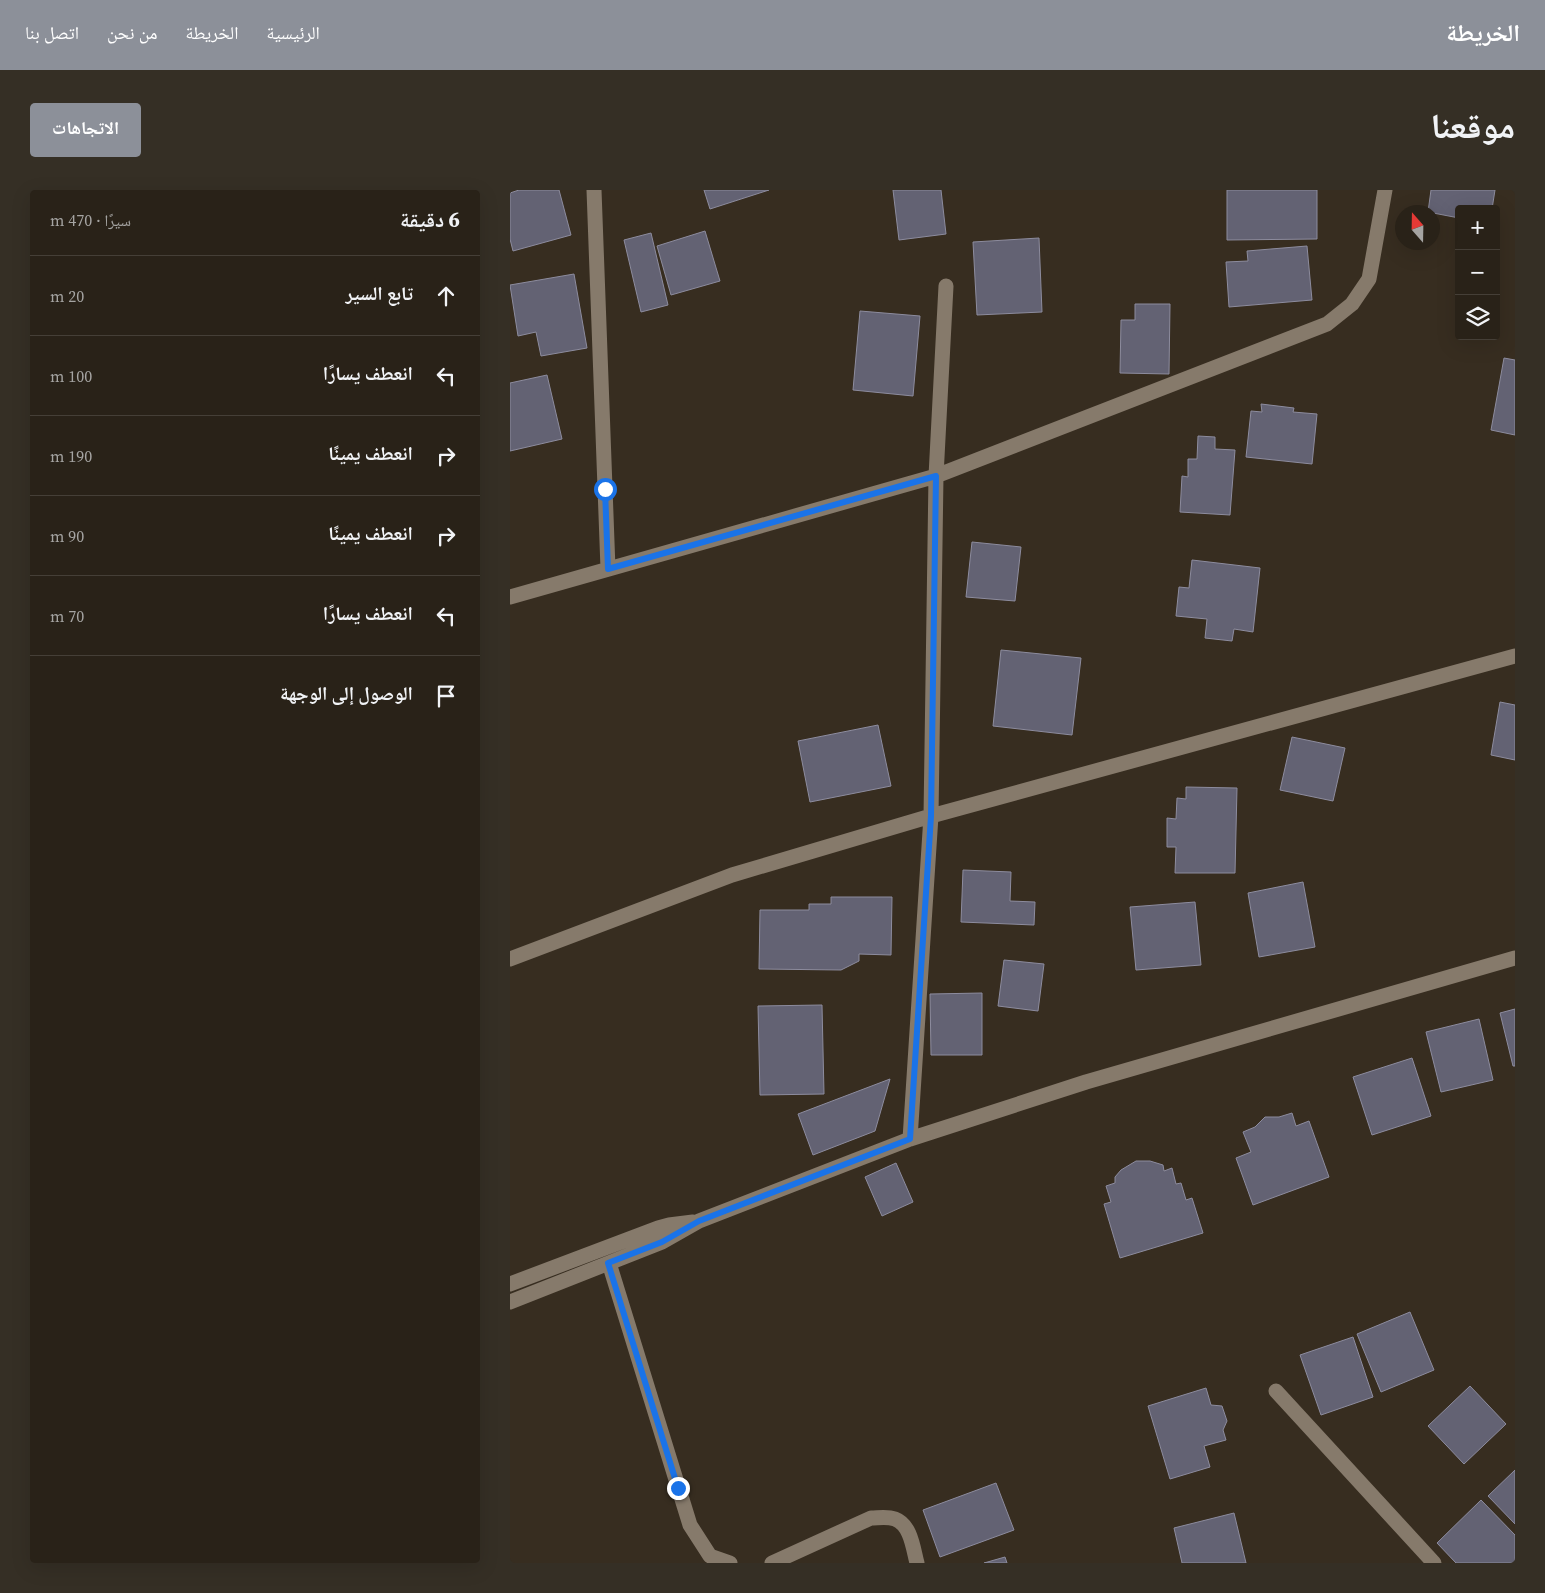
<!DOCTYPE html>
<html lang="ar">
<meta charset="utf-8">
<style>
:root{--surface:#292218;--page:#352f25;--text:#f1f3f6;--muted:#a5a4a2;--line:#453f37;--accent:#8c9099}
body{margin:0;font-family:"Source Serif 4","Noto Naskh Arabic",serif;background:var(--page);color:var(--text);direction:rtl}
.controls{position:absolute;right:15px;top:15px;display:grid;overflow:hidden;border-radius:5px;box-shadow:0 5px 20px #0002}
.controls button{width:45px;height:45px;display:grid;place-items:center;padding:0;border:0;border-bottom:1px solid var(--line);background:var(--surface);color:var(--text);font:25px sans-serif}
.compass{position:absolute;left:885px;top:15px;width:45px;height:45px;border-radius:50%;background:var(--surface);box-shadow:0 5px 20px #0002;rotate:340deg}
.stop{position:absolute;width:15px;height:15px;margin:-11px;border:4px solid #1a73e8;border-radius:50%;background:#fff}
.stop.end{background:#1a73e8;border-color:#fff;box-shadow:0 1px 5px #0008}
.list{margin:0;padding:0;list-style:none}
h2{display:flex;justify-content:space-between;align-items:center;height:65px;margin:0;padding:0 20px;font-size:21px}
h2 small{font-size:16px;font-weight:400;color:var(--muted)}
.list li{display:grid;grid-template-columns:32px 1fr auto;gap:15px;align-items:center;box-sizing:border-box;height:80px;padding:0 20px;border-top:1px solid var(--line)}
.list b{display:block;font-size:19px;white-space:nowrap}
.list em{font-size:16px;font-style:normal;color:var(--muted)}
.icon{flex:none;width:28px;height:28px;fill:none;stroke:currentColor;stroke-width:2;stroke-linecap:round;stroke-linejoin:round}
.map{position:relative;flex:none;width:1005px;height:1373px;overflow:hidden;direction:ltr;border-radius:5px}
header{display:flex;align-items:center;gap:30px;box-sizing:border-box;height:70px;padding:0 25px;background:var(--accent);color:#fff}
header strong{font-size:24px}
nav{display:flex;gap:28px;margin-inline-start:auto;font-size:18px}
.intro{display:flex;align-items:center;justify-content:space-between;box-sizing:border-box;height:120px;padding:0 30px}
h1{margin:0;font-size:35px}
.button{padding:12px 22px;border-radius:5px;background:var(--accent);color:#fff;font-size:18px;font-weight:700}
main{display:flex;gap:30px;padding:0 30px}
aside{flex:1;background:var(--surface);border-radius:5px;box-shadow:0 5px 20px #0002}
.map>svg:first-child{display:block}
.building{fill:#636273;stroke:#8d8c9e}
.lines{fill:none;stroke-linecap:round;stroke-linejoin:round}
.minor{stroke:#867a6b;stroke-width:15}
.route{stroke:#1a73e8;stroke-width:6}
</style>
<header>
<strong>الخريطة</strong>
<nav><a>الرئيسية</a><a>الخريطة</a><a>من نحن</a><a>اتصل بنا</a></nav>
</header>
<div class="intro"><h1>موقعنا</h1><a class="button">الاتجاهات</a></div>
<main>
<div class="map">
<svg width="1005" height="1373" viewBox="0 0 1005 1373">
<rect width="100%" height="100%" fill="#372d20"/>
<path class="building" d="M9 0H49L61 45 3 61 0 49V3Z
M194 0H259L200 19Z
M383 0H431L436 44 389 50Z
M717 0H807V49L717 50Z
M921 0H985L982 19H949V28L918 22Z
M195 41 210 91 161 105 147 56Z
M141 43 158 115 131 122 114 50Z
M529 48 532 122 467 125 463 52Z
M797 56 802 110 719 117 716 72 738 71 737 61Z
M64 84 77 158 31 166 26 142 8 146 0 95Z
M625 114H660L659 184 610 183 611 130H625Z
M350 121 410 126 403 206 343 200Z
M994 168 1005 170V245L981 240Z
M37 185 52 249 0 261V193Z
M751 214 784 218 783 222 807 224 802 274 736 267 741 221 752 222Z
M688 246 705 247V259L725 260 720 325 670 322 672 286 678 287V269H687Z
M462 352 511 357 505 411 456 407Z
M682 370 750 378 743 442 724 439 722 451 695 448 697 429 666 426 669 397 679 398Z
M491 460 571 468 562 545 483 536Z
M990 512 1005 515V570L981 565Z
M368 535 381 596 300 612 288 551Z
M782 547 835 558 823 611 770 600Z
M676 597 727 598 725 683H665L666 657H657V628L666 629 667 608 676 609Z
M453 680 501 682 500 711 525 712 524 735 451 732Z
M793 692 805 757 749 767 738 703Z
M321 707H382L381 765 349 764V771L331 780 249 779 250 720H299V714H321Z
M685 712 691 775 626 780 620 717Z
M494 770 534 774 528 821 488 816Z
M472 803V865H421L420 804Z
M312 815 314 904 250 905 248 816Z
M1005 819V876H1003L990 823Z
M969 829 983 890 931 902 916 842Z
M902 868 921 926 862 945 843 887Z
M380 889 365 941 303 965 288 924Z
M782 923 786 936 799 931 819 987 743 1015 726 968 741 962 733 942 745 937 755 927H769Z
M626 971H640L653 975 654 981 662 978 666 994 671 993 676 1010 682 1008 693 1043 610 1068 594 1014 601 1012 596 996 605 993V987L611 980Z
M386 973 403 1012 372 1026 355 987Z
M900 1122 924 1180 871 1202 847 1144Z
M843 1147 863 1207 811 1225 790 1165Z
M960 1196 996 1234 954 1274 918 1236Z
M696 1198 701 1215 712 1216 717 1231 713 1240 716 1250 694 1256 700 1277 660 1289 638 1216Z
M1005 1280V1334L978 1306Z
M486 1293 504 1340 430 1367 413 1320Z
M971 1310 1005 1345V1373H946L927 1353Z
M724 1323 736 1373H672L664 1338Z
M495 1367 497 1373H474Z"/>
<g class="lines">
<path class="minor" d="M84 0 98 379
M0 407 426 286 817 134 842 114 859 89 875 0
M0 769 222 685 421 626 1005 466
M400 949 421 626 426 286 436 96
M99 1073 180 1335 200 1366 220 1373
M0 1094 148 1038 159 1035 183 1032
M0 1112 152 1052 189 1031 400 949 576 892 1005 768
M766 1201 924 1373
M262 1373 361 1328C368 1328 377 1326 385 1329 401 1335 403 1358 407 1373"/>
</g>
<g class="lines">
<path class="route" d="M95 299 98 379 426 286 421 626 400 949 189 1031 152 1052 98 1073 168 1298"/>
</g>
</svg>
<div class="controls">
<button>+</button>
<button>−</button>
<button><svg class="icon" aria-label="layers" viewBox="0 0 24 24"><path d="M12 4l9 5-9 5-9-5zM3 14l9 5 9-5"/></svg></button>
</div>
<svg class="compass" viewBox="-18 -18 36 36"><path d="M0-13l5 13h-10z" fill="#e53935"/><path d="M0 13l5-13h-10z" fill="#a5a4a2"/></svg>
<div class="stop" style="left:95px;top:299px"></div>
<div class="stop end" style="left:168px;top:1298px"></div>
</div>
<aside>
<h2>6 دقيقة<small>سيرًا · 470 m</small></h2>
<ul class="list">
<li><svg class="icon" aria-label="ahead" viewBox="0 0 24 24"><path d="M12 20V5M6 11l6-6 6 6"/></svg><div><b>تابع السير</b></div><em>20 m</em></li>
<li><svg class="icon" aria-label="left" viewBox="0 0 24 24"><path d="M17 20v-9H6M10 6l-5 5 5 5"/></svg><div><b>انعطف يسارًا</b></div><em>100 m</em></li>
<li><svg class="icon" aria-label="right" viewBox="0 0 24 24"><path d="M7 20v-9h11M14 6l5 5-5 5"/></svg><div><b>انعطف يمينًا</b></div><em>190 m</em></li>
<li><svg class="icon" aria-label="right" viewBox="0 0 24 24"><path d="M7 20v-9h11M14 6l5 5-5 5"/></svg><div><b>انعطف يمينًا</b></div><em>90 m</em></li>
<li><svg class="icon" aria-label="left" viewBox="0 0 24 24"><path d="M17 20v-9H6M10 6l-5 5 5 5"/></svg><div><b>انعطف يسارًا</b></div><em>70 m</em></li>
<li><svg class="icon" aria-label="arrive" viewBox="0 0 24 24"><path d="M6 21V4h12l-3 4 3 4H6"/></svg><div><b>الوصول إلى الوجهة</b></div></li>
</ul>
</aside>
</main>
